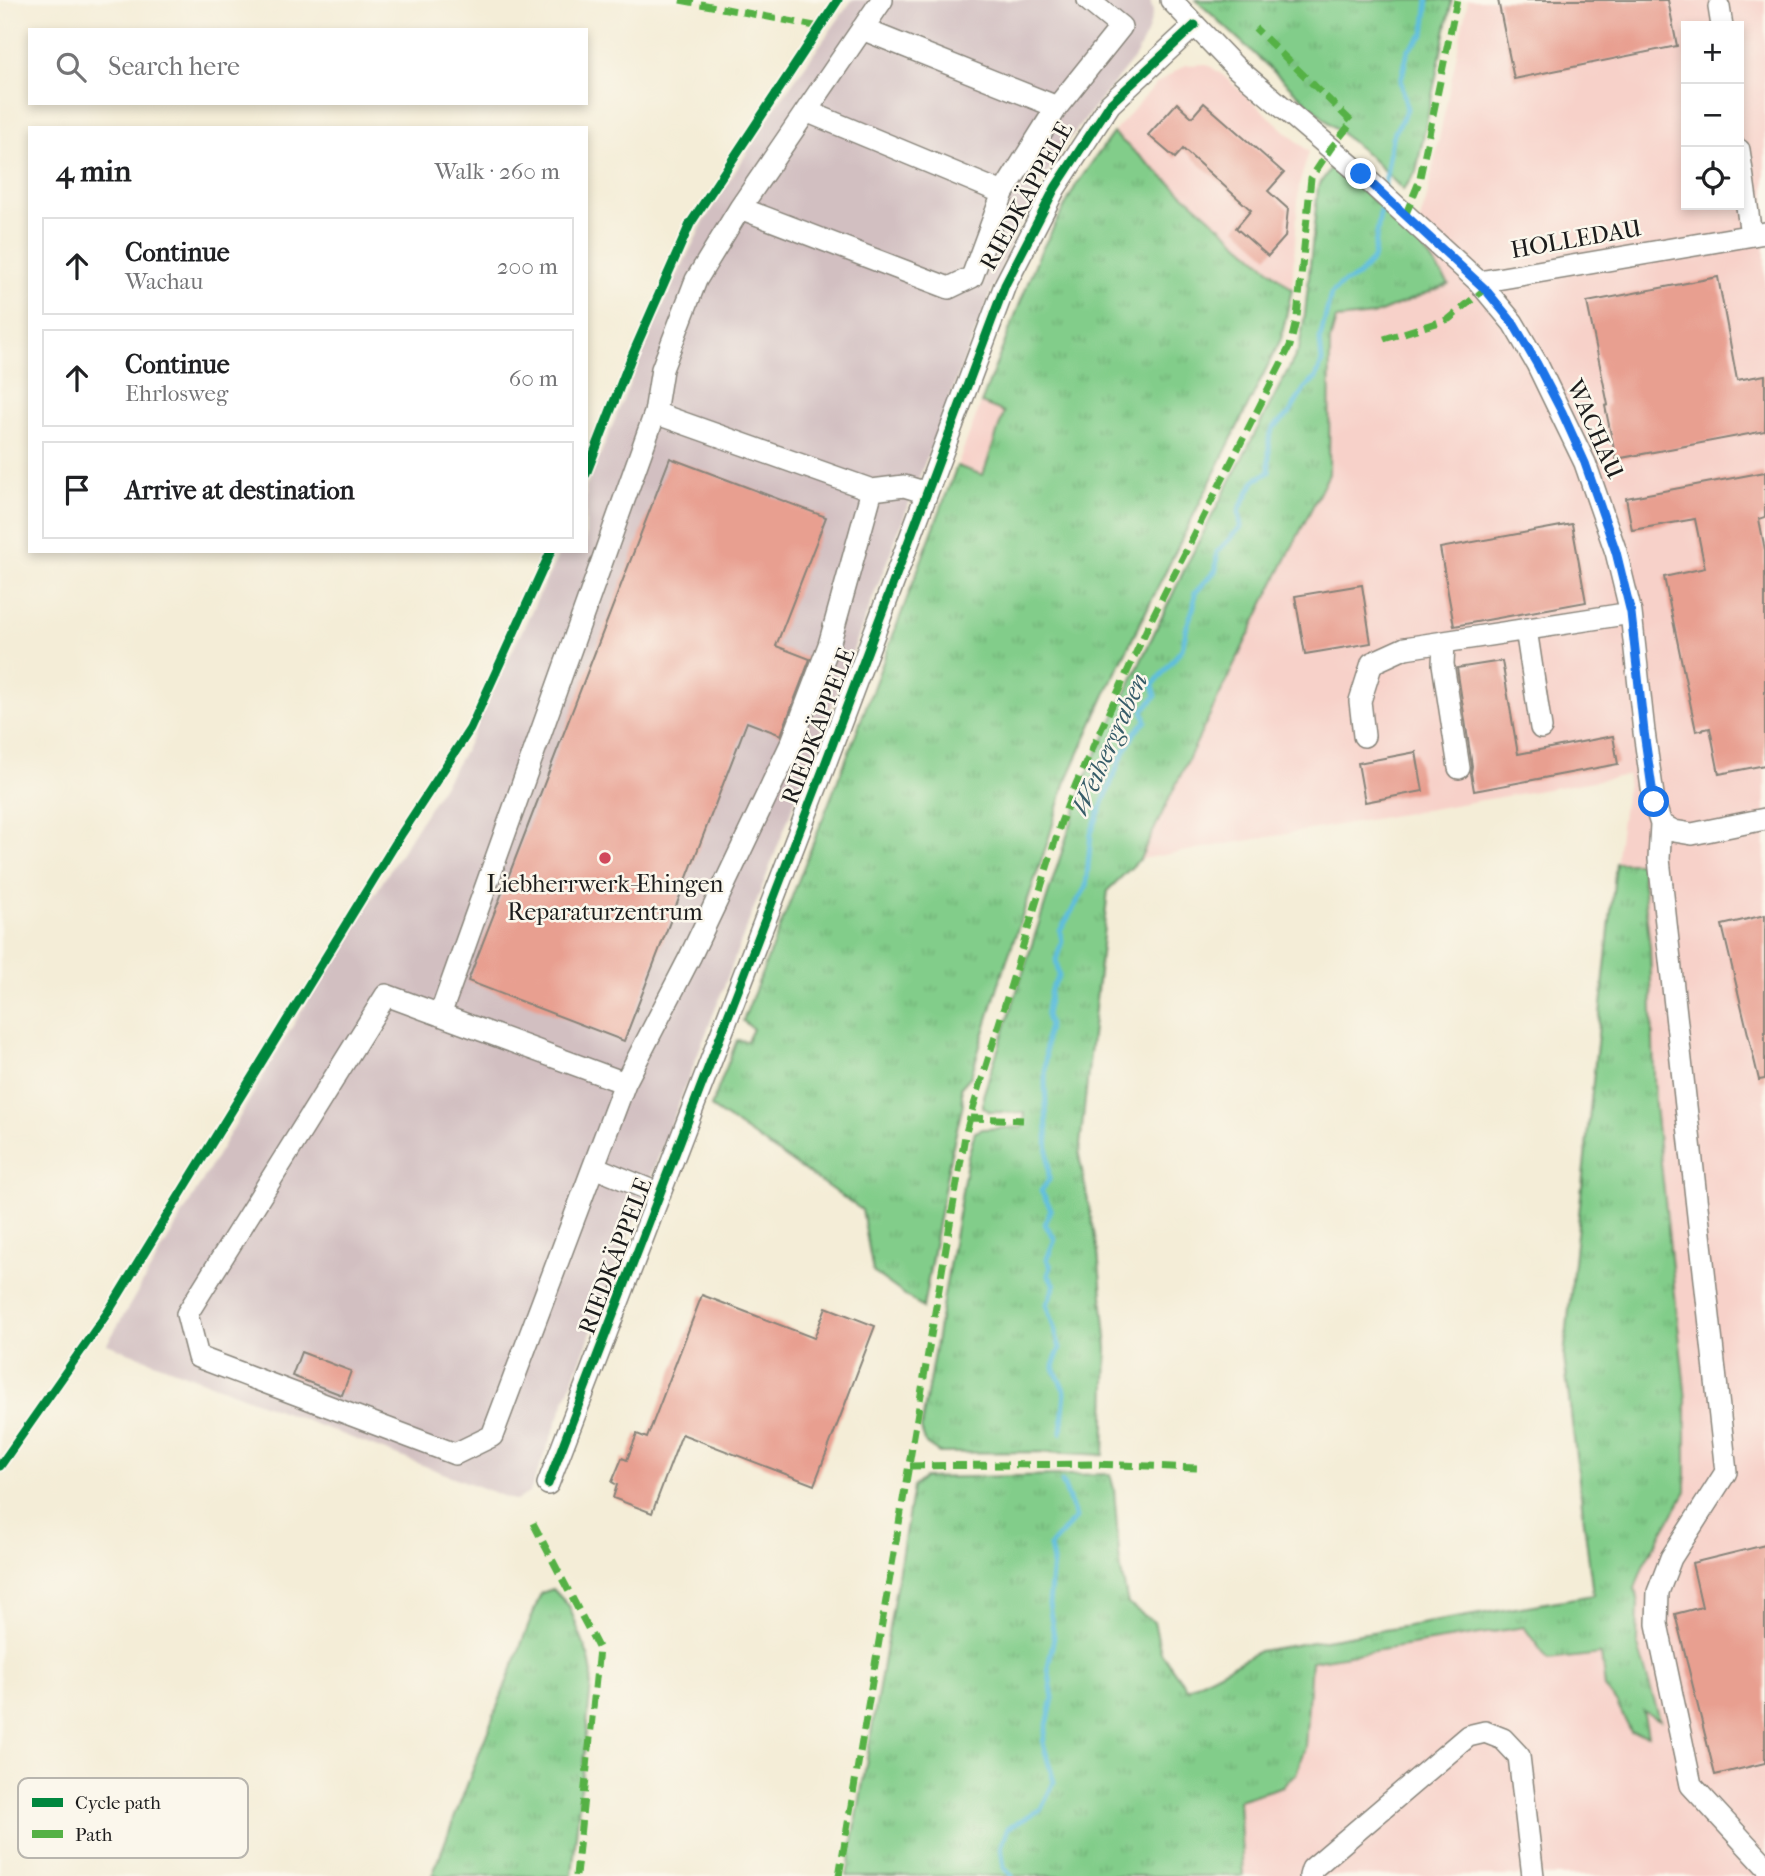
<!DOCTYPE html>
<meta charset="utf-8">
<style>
:root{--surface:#fff;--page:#f2f2f2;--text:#202124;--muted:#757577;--line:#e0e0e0}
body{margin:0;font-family:"IM FELL French Canon",serif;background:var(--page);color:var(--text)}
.controls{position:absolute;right:21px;top:21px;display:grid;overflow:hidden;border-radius:0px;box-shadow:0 4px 10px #0003}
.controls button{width:63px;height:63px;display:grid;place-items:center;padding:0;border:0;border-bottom:2px solid var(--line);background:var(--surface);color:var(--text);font:35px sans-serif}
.stop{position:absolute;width:21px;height:21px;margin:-16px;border:5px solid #1a73e8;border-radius:50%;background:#fff}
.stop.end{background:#1a73e8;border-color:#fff;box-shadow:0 2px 7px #0008}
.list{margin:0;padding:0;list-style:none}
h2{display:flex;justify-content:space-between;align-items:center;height:91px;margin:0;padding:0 28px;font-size:30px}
h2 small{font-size:23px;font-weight:400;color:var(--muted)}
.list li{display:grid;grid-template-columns:46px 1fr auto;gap:21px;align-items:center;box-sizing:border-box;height:98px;margin:0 14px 14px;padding:0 14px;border:2px solid var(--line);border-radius:0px}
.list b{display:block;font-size:26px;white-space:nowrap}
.list p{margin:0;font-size:23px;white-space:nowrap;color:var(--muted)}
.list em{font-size:23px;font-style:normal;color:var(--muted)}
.icon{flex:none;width:38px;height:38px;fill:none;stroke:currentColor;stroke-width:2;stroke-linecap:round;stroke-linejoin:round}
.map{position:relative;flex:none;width:1765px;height:1876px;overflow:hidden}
.search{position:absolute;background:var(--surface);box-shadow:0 4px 10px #0003;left:28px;top:28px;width:560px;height:77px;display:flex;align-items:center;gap:18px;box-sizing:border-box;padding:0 24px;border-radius:0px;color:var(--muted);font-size:26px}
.panel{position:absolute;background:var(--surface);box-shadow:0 4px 10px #0003;left:28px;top:126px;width:560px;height:427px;border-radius:0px}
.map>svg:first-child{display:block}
.built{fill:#f7d1c9;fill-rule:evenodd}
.industrial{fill:#d2bfc1}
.grass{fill:url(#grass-tufts);stroke:#4f7453;stroke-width:2}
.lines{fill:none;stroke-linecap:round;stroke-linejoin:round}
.stream{stroke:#5fbedd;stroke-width:5}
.building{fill:#e89f90}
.minor-casing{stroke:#88847a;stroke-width:24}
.minor{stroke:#fff;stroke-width:21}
.quiet{stroke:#55b145;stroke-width:7;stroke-dasharray:14 7;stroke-linecap:butt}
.cycleway-casing{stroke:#fbf7ec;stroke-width:13}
.cycleway{stroke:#00873e;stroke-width:9}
.route{stroke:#1a73e8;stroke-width:9}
.poi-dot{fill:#d1495b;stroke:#fbf7ec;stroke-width:2.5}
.labels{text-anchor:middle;stroke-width:5;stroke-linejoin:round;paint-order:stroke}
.street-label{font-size:24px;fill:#1c1c1c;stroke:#fbf7ec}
.poi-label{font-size:24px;fill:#1c1c1c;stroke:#fbf7ec}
.water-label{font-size:26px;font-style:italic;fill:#375d69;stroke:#fbf7ec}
.key{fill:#fbf7ec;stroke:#b8b5ae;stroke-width:2}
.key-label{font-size:19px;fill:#1c1c1c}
</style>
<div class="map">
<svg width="1765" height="1876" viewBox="0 0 1765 1876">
<defs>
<pattern id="grass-tufts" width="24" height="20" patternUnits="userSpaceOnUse" patternTransform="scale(1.75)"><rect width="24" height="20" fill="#82cd8a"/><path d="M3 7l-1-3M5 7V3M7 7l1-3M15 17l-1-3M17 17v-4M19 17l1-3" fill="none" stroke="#70af76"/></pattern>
</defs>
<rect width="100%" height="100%" fill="#fbf7ec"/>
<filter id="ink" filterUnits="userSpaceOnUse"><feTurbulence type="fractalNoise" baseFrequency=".0143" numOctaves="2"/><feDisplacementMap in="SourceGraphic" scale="14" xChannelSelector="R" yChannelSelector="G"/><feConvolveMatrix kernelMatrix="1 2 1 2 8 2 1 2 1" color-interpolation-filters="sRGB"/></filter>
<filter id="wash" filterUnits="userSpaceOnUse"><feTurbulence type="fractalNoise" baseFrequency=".00686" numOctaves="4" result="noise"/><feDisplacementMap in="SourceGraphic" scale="28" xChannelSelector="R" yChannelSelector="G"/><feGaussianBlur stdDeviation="1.57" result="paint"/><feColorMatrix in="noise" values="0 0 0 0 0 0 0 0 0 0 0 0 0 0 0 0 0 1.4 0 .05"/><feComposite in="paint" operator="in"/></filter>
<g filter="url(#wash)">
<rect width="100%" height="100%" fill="#f4edd7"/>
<path class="built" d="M1468 0H1765V1876H1243L1239 1800 1283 1786 1296 1774 1305 1747 1310 1661 1524 1627 1601 1653 1564 1357 1616 863 1628 775 1140 859 1269 593 1329 474 1330 341 1336 318 1373 315 1449 284 1414 237 1426 201ZM1686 26H1739V205H1686Z
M1207 64 1224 76 1309 152 1299 185 1292 289 1113 133 1155 85 1185 65Z
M981 403 1004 411 982 475 957 466Z"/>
<path class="industrial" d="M852 0H1150L1153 12 1147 34 1135 57 1066 143 1042 181 1012 240 957 379 530 1492 516 1501 107 1344 299 1015 464 752 560 551H586V488L661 309 702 225 774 109Z"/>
<path class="grass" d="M1196 0H1452L1416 172 1403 190 1368 155 1327 121Z
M1113 133 1292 289 1281 339 1108 688 1065 784 1047 844 998 986 971 1076 961 1087 963 1104 949 1162 923 1308 873 1272 862 1210 711 1107 737 1040 747 1041 753 1029 743 1021 852 744 957 466 983 475 1004 412 981 403 1038 257 1076 185Z
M1331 167 1338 169 1414 237 1449 284 1373 315 1336 319 1330 341 1329 474 1269 593 1140 859 1108 890 1079 1155 1098 1252 1107 1348 1104 1455 1045 1452 939 1453 926 1444 921 1429 968 1156 975 1132 983 1129 1023 1127 1025 1113 990 1112 983 1107V1096L1087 774 1187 564 1299 349 1305 314 1318 187Z
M1616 863H1641L1650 948 1655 1106 1686 1400V1491L1644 1564 1635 1588 1638 1604 1637 1643 1660 1720 1643 1711 1648 1735 1631 1732 1617 1704 1605 1688 1601 1654 1548 1660 1524 1627 1311 1661 1305 1747 1296 1774 1283 1786 1239 1800 1243 1876H847L913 1487 924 1478 1110 1474 1114 1489 1120 1566 1128 1604 1154 1622 1161 1652 1187 1689 1259 1651 1593 1595 1564 1357Z
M553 1589 569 1606 589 1658 592 1674 572 1876H432L541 1593Z"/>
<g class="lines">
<path class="stream" d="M1384 188 1392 138 1407 109 1401 81 1408 50 1424 34 1428 0
M1061 1433 1065 1392 1053 1366 1060 1348 1047 1304 1055 1285 1048 1275 1051 1267 1047 1259 1055 1239 1045 1224 1051 1209 1041 1191 1049 1180 1045 1083 1046 1037 1049 1025 1046 1015 1051 989 1059 976 1056 960 1062 941 1060 931 1086 887 1091 833 1120 760 1135 732 1146 721 1143 710 1156 696 1153 685 1182 649 1187 626 1194 606 1195 593 1216 570 1217 552 1241 527 1239 510 1255 480 1269 472V439L1273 428 1289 414 1304 389 1316 378 1322 362 1320 339 1331 294 1342 284 1358 276 1373 259 1382 201
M1012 1876 1004 1868 1001 1847 1008 1828 1041 1809 1054 1782 1043 1743 1053 1698 1048 1667 1054 1637 1049 1604 1053 1562 1050 1546 1076 1518 1062 1481"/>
</g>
<g id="blocks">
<path class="building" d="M1498 0H1668L1677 46 1514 79Z
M1177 103 1192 117 1204 103 1284 173 1268 191 1288 209 1285 237 1268 256 1236 228 1251 210 1183 149 1175 158 1148 135Z
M1718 277 1737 380 1765 375V431L1616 459 1605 406 1608 405 1587 302Z
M670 458 826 517 776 646 810 659 781 735 747 722 624 1041 468 981Z
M1765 472V517L1759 519 1765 550V765L1719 774 1710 728 1696 731 1664 577 1705 568 1695 519 1632 530 1626 498Z
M1572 524 1586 602 1454 626 1440 548Z
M1362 585 1371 643 1305 654 1295 596Z
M1502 661 1518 754 1613 736 1618 764 1474 791 1471 773 1472 766 1457 668Z
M1416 752 1423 791 1365 802 1358 763Z
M1765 915V1079L1759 1080 1722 925Z
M702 1295 814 1338 826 1307 875 1326 814 1485 682 1434 652 1513 613 1498 617 1485 612 1482 622 1458 627 1460 637 1434 647 1438Z
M301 1352 351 1371 342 1395 292 1376Z
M1765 1545V1763L1715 1775 1675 1614 1702 1607 1692 1563Z"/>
</g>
</g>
<g filter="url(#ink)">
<use href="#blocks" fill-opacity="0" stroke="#88847a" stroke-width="2"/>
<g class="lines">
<g class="minor-casing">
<path id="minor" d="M1171 0 1234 66 1361 174 1479 282 1513 323 1537 364 1585 463 1616 552 1631 613 1644 732 1654 802 1661 824 1659 859 1726 1472 1671 1558 1658 1592 1657 1624 1691 1785 1765 1865
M1719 7 1722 26
M862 29 1057 107
M806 111 1003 193
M1739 150 1751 235
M740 208 949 288 972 277 1003 193 1057 107 1121 27 1088 0
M1479 282 1765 233
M655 413 662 369 696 280 740 208 882 0
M1526 629 1541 728
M1444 642 1443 664 1459 768
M1364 736 1360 701 1372 663 1405 648 1631 613
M1661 824 1674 831 1692 834 1765 819
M386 995 625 1083 492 1436 455 1454 198 1357 187 1314Z
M440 1015 655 413 872 490
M625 1083 690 957 792 742 829 645 872 490 904 486 927 493
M594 1167 660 1194
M548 1484 824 767 1005 285 1055 188 1110 104 1195 25
M1310 1876 1312 1869 1468 1736 1485 1732 1503 1739 1519 1756 1533 1876"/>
</g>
<use href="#minor" class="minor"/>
<path class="quiet" d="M680 0 820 27
M1405 216 1419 182 1457 0
M1384 339 1449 319 1485 289
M970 1118 1023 1120
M910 1466 1092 1464 1199 1468
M533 1523 599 1649 576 1876
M839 1876 965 1136 970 1118 1061 822 1076 784 1150 622 1290 346 1297 317 1311 178 1331 148 1352 122 1255 28"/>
<g class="cycleway-casing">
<path id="cycleway" d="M586 474 631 358 690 224 838 0
M0 1466 108 1312 402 833 470 729 551 551
M548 1484 824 767 1005 285 1055 188 1110 104 1195 25"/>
</g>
<use href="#cycleway" class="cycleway"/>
</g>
</g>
<g class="lines" filter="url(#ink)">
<path class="route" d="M1361 174 1485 289 1513 323 1537 364 1562 412 1585 463 1616 552 1631 613 1644 732 1654 802"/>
</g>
<circle class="poi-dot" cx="605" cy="858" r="7"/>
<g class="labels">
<g class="street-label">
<text transform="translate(1026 196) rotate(-61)" y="8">RIEDKÄPPELE</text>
<text transform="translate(1576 239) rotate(-10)" y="8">HOLLEDAU</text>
<text transform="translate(1595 429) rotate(66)" y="8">WACHAU</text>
<text transform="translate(818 726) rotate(-69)" y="8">RIEDKÄPPELE</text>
<text transform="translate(615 1256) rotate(-69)" y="8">RIEDKÄPPELE</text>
</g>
<g class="poi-label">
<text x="605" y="892">Liebherrwerk-Ehingen<tspan x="605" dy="28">Reparaturzentrum</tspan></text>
</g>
<g class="water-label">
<text transform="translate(1109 744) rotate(-66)" y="9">Weihergraben</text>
</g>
</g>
<rect x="18" y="1778" width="230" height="80" rx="10" class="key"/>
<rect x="32" y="1798" width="31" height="9" fill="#00873e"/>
<rect x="32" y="1830" width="31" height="8" fill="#55b145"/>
<g class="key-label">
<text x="75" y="1809">Cycle path</text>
<text x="75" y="1841">Path</text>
</g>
</svg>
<div class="controls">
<button>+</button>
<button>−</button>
<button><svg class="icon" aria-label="locate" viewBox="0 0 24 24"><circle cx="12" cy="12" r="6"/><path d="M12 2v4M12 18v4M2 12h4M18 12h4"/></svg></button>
</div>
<div class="stop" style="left:1654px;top:802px"></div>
<div class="stop end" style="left:1361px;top:174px"></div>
<div class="search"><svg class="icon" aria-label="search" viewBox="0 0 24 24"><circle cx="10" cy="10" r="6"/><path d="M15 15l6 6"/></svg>Search here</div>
<section class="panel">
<h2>4 min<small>Walk · 260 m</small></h2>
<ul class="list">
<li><svg class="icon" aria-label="ahead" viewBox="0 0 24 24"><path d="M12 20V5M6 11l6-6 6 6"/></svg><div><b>Continue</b><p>Wachau</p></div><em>200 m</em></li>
<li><svg class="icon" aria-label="ahead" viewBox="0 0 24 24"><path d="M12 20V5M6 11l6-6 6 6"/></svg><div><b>Continue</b><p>Ehrlosweg</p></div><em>60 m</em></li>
<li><svg class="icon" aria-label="arrive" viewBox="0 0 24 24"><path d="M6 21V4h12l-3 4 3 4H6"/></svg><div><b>Arrive at destination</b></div></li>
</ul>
</section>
</div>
